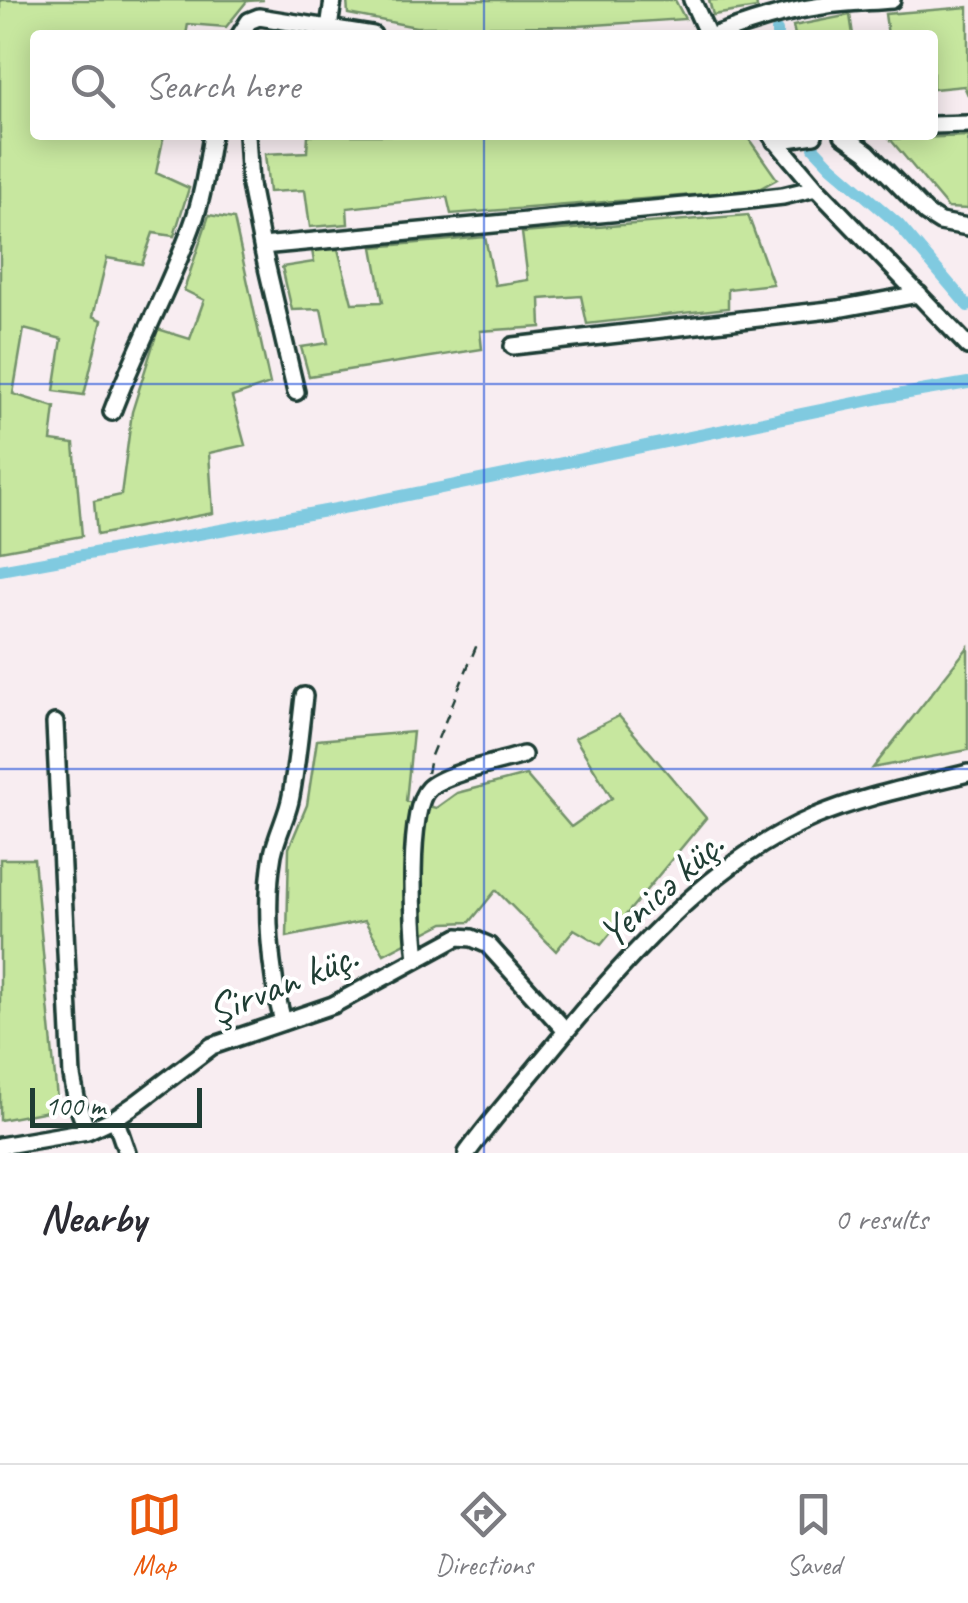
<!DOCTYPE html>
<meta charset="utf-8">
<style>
:root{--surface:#fff;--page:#f7f7f7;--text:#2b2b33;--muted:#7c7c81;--line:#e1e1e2;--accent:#ea580c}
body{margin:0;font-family:Caveat,sans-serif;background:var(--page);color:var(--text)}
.scale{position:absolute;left:30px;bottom:25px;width:172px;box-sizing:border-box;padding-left:10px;border:5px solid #1f3d34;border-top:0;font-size:28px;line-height:35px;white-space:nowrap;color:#1f3d34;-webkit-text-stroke:8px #fff;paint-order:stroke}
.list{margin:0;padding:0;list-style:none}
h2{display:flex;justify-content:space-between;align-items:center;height:130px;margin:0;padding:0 40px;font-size:42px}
h2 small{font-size:32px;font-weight:400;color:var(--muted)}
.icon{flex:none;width:55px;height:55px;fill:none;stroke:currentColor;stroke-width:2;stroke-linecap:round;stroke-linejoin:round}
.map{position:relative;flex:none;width:968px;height:1153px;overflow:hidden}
.search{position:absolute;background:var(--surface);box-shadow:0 5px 25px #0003;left:30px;right:30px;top:30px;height:110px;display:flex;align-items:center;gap:25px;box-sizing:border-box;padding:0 35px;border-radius:10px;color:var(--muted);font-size:38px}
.sheet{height:310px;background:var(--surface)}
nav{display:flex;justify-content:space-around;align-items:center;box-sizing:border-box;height:140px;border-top:2px solid var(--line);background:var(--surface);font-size:28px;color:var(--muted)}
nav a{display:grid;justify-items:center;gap:5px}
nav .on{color:var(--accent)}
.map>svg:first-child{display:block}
.green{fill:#c7e79f;stroke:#73926a;stroke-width:2.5}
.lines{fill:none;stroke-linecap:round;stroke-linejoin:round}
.canal{stroke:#80cae0;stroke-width:12}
.minor-casing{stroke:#1f3d34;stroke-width:22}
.path{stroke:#1f3d34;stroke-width:2.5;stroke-dasharray:10 8;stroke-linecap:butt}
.minor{stroke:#fff;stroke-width:15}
.grid{fill:none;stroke:#1d4ed8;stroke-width:2.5;stroke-opacity:0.55}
.labels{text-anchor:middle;stroke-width:8;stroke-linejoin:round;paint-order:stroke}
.street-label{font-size:42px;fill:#1f3d34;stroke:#fff}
</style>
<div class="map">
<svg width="968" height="1153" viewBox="0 0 968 1153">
<rect width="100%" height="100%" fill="#f8edf1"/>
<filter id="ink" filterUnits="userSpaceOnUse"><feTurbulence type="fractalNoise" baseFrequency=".01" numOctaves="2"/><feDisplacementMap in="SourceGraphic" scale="20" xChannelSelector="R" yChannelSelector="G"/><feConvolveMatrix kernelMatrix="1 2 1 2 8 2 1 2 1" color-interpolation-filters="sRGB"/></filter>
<g filter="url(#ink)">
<path class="green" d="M0 0H264L247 1 226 27 188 24 186 35H35V135H164L156 173 189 188 174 236 153 233 142 264 107 258 93 316 102 320 84 395 54 391 62 339 24 329 13 394 55 407 51 441 74 444 82 536 0 551Z
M347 0H675L685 19 579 26 416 27 348 14Z
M709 0H756L757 8 713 15Z
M968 7V95L964 86 933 89V35H888L885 14Z
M850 15 853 35H795L793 26Z
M308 135H746L777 179 757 190 451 214 447 197 347 208 348 224 310 227 305 190 269 192 265 154 307 152Z
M968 136V209L948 208 890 139Z
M209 215 234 219 270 384 232 397 245 445 209 453 213 513 97 535 94 501 121 495 132 412 158 329 190 339 204 300 184 290Z
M748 215 773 284 728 289V308L587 324 581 296 540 299 541 327 480 331 482 349 309 376 301 347 328 343 321 309 292 310 282 267 314 262 312 250 338 249 352 303 383 302 373 247 485 237 495 285 528 280 522 233Z
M968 647V750L873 768Z
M619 716 706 818 601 945 574 929 556 951 496 890 470 922 444 923 384 954 365 921 287 937 289 848 307 805 317 740 413 732 406 801 436 808 457 793 526 775 571 827 612 798 575 738Z
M0 859H34L58 1109 0 1120Z"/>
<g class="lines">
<path class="canal" d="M777 31V35
M814 148 831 166 898 224 968 306
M0 570 353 506 885 397 968 383"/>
<g class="minor-casing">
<path id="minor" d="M692 0 708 35
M329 28 333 0
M240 35 249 21 259 17 373 35
M715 35C750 23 785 11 822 6 845 2 869 2 892 0
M933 125 968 124
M247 135 250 185 262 246 296 392
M771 135 816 188 968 346
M843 135 867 152 926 213 940 222 968 227
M775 141 814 135
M262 246 748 200 783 196 816 188
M513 346 838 309 919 294
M112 412C136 348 169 289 192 226 203 197 207 166 212 135
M55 723 72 1076 77 1103 87 1131
M417 958C413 927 407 810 428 789 442 774 501 762 523 755
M283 1022C270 973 264 905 273 854 277 834 288 815 291 796 297 763 300 729 304 696
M115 1118 127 1153
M0 1146 87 1131 115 1118 137 1103 212 1046 333 1005 458 937 472 938 488 945 566 1031
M467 1153C491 1120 518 1090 544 1058 617 969 706 863 814 817 863 796 917 786 968 773"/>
</g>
<path class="path" d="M427 773 430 758 478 642"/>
<use href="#minor" class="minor"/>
</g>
</g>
<path class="grid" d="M484 0V35M484 135V1153M0 384H968M0 769H968"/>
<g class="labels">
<g class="street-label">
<text transform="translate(660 888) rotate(-42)" y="15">Yenicə küç.</text>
<text transform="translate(282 982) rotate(-22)" y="15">Şirvan küç.</text>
</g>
</g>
</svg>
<div class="scale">100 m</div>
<div class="search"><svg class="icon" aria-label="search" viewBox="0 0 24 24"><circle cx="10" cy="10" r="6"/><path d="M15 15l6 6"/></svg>Search here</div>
</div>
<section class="sheet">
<h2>Nearby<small>0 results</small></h2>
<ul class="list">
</ul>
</section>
<nav>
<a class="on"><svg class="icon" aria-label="map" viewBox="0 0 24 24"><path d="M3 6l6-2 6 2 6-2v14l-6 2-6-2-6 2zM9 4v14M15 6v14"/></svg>Map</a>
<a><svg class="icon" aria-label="directions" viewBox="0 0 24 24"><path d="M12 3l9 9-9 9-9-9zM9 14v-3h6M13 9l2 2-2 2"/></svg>Directions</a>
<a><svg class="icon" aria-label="saved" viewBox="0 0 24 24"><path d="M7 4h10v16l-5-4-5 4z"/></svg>Saved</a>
</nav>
